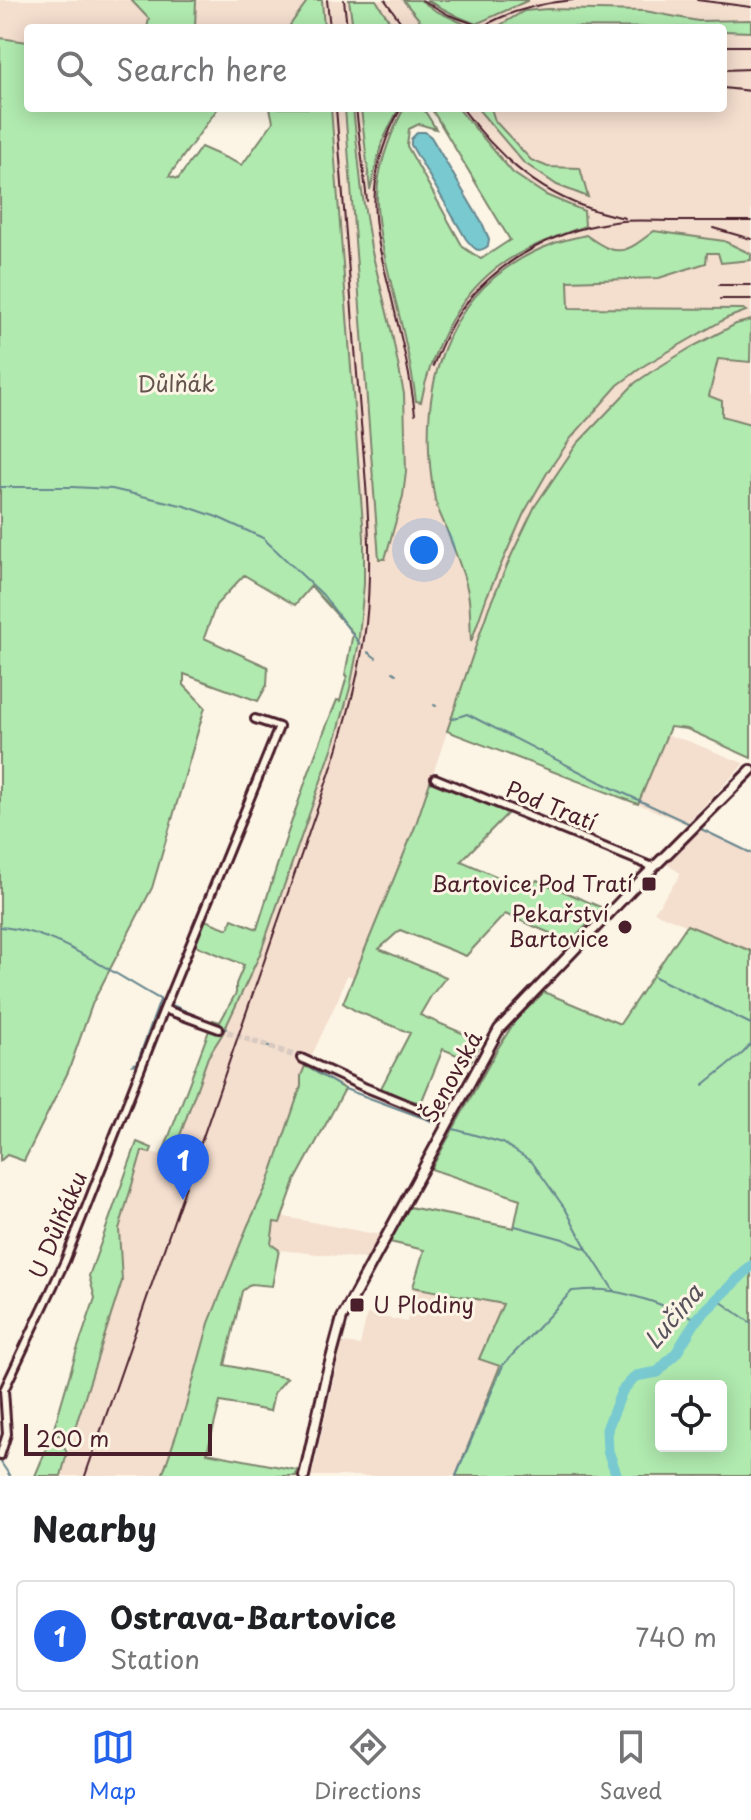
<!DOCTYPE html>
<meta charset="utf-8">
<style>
:root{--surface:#fff;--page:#f6f6f6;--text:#202124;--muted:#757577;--line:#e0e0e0;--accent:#2563eb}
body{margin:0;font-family:"Playpen Sans",sans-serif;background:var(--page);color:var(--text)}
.controls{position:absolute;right:24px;bottom:24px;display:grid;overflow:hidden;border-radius:8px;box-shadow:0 4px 20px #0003}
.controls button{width:72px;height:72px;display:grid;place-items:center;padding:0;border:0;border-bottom:2px solid var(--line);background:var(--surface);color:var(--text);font:40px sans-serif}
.scale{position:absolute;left:24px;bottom:20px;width:188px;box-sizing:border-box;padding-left:8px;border:4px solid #4a1f2b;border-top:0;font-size:22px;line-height:28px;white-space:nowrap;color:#4a1f2b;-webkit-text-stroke:6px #fcf5e5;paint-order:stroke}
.you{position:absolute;left:424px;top:550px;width:28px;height:28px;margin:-20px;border:6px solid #fff;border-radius:50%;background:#1a73e8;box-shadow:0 0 0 12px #1a73e833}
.badge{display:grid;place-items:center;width:52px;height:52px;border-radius:50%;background:var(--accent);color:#fff;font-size:26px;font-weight:700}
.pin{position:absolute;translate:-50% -66px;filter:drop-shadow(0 2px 4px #0008)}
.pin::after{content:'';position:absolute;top:42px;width:28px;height:24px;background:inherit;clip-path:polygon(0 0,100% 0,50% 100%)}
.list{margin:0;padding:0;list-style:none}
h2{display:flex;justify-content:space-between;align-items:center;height:104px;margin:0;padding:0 32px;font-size:34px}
h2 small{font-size:26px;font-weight:400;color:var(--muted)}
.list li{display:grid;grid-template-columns:52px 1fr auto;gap:24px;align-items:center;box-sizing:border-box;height:112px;margin:0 16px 16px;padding:0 16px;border:2px solid var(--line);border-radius:8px}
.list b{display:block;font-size:30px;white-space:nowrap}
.list p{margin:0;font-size:26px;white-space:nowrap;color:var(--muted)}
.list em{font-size:26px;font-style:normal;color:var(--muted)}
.icon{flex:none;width:44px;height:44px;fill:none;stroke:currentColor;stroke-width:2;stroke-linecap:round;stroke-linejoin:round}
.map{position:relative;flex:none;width:751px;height:1476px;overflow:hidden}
.search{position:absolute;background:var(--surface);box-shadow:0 4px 20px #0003;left:24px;right:24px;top:24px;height:88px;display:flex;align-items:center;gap:20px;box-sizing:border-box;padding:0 28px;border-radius:8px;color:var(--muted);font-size:30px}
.sheet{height:232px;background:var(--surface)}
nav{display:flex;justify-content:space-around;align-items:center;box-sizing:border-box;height:112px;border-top:2px solid var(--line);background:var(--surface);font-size:22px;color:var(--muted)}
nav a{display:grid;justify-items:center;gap:4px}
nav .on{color:var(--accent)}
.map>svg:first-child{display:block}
.built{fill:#f4dece}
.green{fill:#b0eaaf;stroke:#7d846d;stroke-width:2;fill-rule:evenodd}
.water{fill:#79cad0;stroke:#66868e;stroke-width:2}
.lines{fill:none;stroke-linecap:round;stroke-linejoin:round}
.stream{stroke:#66868e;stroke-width:2}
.river{stroke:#79cad0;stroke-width:11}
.minor-tunnel{stroke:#d8cac0;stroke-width:6;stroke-dasharray:6 3;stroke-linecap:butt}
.minor-casing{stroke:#4a1f2b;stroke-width:12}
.tertiary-casing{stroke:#4a1f2b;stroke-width:14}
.minor{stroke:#fcf5e5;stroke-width:6}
.tertiary{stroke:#fcf5e5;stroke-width:8}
.rail{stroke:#4a1f2b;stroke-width:2}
.poi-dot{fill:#4a1f2b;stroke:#fcf5e5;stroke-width:3}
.labels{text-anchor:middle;stroke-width:6;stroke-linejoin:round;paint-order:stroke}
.park-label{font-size:22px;fill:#64524c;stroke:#fcf5e5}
.street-label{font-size:22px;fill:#4a1f2b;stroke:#fcf5e5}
.poi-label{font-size:22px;fill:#4a1f2b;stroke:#fcf5e5;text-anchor:end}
.water-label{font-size:24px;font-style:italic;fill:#58525d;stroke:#fcf5e5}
</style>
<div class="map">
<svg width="751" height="1476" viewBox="0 0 751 1476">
<rect width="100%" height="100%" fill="#fcf5e5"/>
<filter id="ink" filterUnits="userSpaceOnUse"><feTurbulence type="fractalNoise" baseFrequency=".0125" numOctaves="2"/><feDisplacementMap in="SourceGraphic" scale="16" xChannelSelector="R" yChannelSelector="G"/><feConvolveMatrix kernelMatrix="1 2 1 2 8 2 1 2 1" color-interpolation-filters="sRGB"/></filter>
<g filter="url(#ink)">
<path class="built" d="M0 0H131L149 19 147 28H28V42L0 38Z
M196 0H308L288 28H195Z
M322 0H349L353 28H324Z
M376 0H751V254L724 241 654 231 631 249 618 252 604 247 586 235 553 243 541 248 512 265 489 281 436 503 468 592 471 639 494 578 524 513 547 473 571 438 618 385 645 365 727 318 746 311 742 309 569 308 568 281 659 278 707 253H718L721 263 751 260V320L736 325 690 348 651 372 535 506 512 554 489 607 415 827 355 978 347 975 338 999 312 1055 308 1057 301 1076V1086L280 1151 209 1323 186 1406 162 1476H61L122 1281 119 1229 142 1150 172 1157 208 1057 223 1033 260 954 337 735 355 665 363 605 364 537 331 108H345L373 466 379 559H385L403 496 406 472 404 394 391 329 371 248 362 192 354 108H361L371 187 382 142 391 121 399 108H404L388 142 382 160 377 196 380 232 411 363 416 401 421 402 430 367 440 340 461 303 486 277 508 260 548 239 585 226 584 211 546 195 513 173 458 108H723V28H394Z
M751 355V418L750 424 721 416 709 396 718 358 750 362Z
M666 735 688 741 743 763V765L686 824 638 804Z
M702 828 751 852V952L654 912 679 877 680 873 667 864Z
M283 1215 285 1217 380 1235 366 1259 279 1250 271 1244 274 1221 280 1222Z
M413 1287 503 1304 479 1359 501 1365 456 1476H312L342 1343 360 1345 367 1314 407 1322Z"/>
<path class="green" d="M131 0H196L195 28H147L149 19Z
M308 0H322L324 28H288Z
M349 0H376L394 28H353Z
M403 0H420L436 11 471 27 470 28H426Z
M426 0H529L476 24 459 17Z
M547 9 645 11 698 21 751 20V32L723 31V28L497 27 524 11Z
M0 38 28 42V108H218L169 176 178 179 201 147 242 165 273 122 270 108H331L364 537V584L358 647 350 688 337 735 260 954 223 1033 208 1057 172 1158 162 1155 213 1020 220 1022 236 993V984L244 965 195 945 205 920 228 929 232 919 257 929C281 852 306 774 337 700L340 701 347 676 345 675 353 633 311 586 295 605 244 575 216 605 204 638 268 667 267 685 258 701 184 674V685L205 707 152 888 93 1002 68 1072 24 1161 7 1155 0 1161Z
M345 108H353L362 192 371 248 391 329 404 394 406 472 403 496 385 559H379Z
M361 108H399L382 142 370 190Z
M404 108H423L436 129 419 124 409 129 407 146 463 247 481 259 510 240 431 108H458L513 173 546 195 584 211 585 226C554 237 521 249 495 269 454 302 431 352 421 402L416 401C411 362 402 325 392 287 385 257 376 226 377 196 378 165 390 135 404 108Z
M477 108H491L495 121 531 160 548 167 580 168 588 197 557 185 523 162Z
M654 231 724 241 751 254V260L721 263 718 253H707L706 263 659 278 568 281 569 308 743 309 746 311 727 318 645 365 618 385 571 438 547 473 524 513 487 596 471 642C470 626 471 609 468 593 465 574 451 542 444 523 441 516 437 508 435 500 415 395 441 287 550 245 561 240 574 238 586 235 618 258 624 254 654 231Z
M751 320 750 362 718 359 709 396 722 401V416L750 424 751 418V758L687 729 670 727 638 804 447 731 489 607 512 554 535 506 577 444 635 383 651 372 690 348 736 324Z
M430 782 508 813 461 861 528 890 537 880 603 908 571 942 505 914 466 956 400 930 379 949 446 977 431 996 420 1015 481 1041 471 1061 443 1049 421 1103 403 1098 381 1088 410 1033 356 1011 343 1003 415 827Z
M687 925 751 951V1476H456L500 1366 479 1359 503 1304 413 1287 424 1250 390 1242 409 1207 514 1228 520 1199 431 1169 498 1048 515 1021 544 992 620 1024ZM661 1386H721V1446H661Z
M305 1066 345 1089 295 1181 280 1223 274 1222 271 1244 279 1250 272 1286 251 1284 242 1291 225 1365 287 1378 274 1393 270 1411 220 1402 207 1453 297 1470 296 1476H162L186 1406 209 1323 248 1225 268 1183 301 1086V1076Z
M137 1142 152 1148 150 1153 142 1151 119 1229 122 1281 74 1431 68 1435H52L76 1353 95 1298 89 1276Z
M50 1440 64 1446 67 1453 61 1476H35Z"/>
<path class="water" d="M418 132H425L431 137 483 225 489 239 488 246C478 254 474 249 466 239L411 145V139Z"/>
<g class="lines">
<path class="stream" d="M0 487H72L112 489 185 506 217 517 263 538 323 595 360 644
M368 652 376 658
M393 672 396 674
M434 705 436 706
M452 719 467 714 606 785 688 823
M699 828 751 853
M0 927C58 931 113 974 163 1001
M655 977 751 1024
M170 1004 226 1029
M264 1044 275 1049
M300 1062 339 1086
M132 1065 137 1063 160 1000
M703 1085 743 1053 751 1044
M345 1089 445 1126
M450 1128 503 1143 532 1162 566 1210 587 1249 614 1291
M515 1226 563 1239 586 1249
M717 1299 751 1323
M0 1461 10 1476
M456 1476 503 1365 572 1291C583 1290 594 1289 604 1290 636 1294 667 1307 697 1319"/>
<path class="river" d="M617 1476 608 1451 607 1429 622 1391 636 1376 658 1372 677 1352 697 1319 751 1266"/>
<path class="minor-tunnel" d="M219 1029 301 1058"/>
<g class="minor-casing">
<path id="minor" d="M435 778 653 867
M164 1009 219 1029
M301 1058 364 1087 448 1121
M0 1456 7 1434 4 1390 65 1261 164 1009 279 727 255 719"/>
</g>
<g class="tertiary-casing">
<path id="tertiary" d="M304 1476 326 1377 342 1318 499 1029 634 887 751 770"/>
</g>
<use href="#minor" class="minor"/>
<use href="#tertiary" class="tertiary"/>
<path class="rail" d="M327 0 330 28
M344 0 347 28
M385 0 405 28
M422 0 449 15 485 28
M697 0 751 7
M480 28C509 11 539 3 573 0
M723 46H751
M723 70 751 69
M723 88 751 91
M356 108 367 201
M401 108C387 133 377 161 375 190 372 223 381 255 389 287 399 329 410 371 415 414
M462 108C506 167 552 204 625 218
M713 228 751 239
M719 285H751
M720 299H751
M433 366C441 345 450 324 464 306 500 258 562 227 622 221 640 220 659 221 677 221 702 221 726 221 751 221
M85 1476 330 772C346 724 360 675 366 624 374 550 365 474 359 399 351 302 344 205 336 108"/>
</g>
</g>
<g class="poi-dot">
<rect x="641" y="876" width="16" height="16" rx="4"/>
<circle cx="625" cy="927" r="8"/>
<rect x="349" y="1297" width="16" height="16" rx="4"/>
</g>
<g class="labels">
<g class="park-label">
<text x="176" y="392">Důlňák</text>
</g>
<g class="street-label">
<text transform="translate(551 806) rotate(22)" y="8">Pod Tratí</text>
<text transform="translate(452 1077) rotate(-61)" y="8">Šenovská</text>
<text transform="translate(58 1225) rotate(-67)" y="8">U Důlňáku</text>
</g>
<g class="poi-label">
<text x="633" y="892">Bartovice,Pod Tratí</text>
<text x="609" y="922">Pekařství<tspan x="609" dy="25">Bartovice</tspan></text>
<text x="373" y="1313" text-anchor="start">U Plodiny</text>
</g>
<g class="water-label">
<text transform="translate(674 1317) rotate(-50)" y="8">Lučina</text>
</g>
</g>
</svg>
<div class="controls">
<button><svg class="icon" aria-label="locate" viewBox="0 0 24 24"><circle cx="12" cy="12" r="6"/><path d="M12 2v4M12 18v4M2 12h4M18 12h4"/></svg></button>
</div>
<div class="scale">200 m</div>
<div class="you"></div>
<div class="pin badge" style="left:183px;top:1200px">1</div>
<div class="search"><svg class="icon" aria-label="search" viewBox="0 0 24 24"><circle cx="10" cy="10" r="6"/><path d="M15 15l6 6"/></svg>Search here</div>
</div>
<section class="sheet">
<h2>Nearby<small></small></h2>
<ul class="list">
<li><span class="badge">1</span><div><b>Ostrava-Bartovice</b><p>Station</p></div><em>740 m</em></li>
</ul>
</section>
<nav>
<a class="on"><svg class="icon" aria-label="map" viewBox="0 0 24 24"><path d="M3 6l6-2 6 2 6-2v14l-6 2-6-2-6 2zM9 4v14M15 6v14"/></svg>Map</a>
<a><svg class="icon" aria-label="directions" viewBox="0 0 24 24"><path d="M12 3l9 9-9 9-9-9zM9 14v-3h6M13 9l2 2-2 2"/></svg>Directions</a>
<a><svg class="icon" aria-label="saved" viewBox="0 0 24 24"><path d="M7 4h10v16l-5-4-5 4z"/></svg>Saved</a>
</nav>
